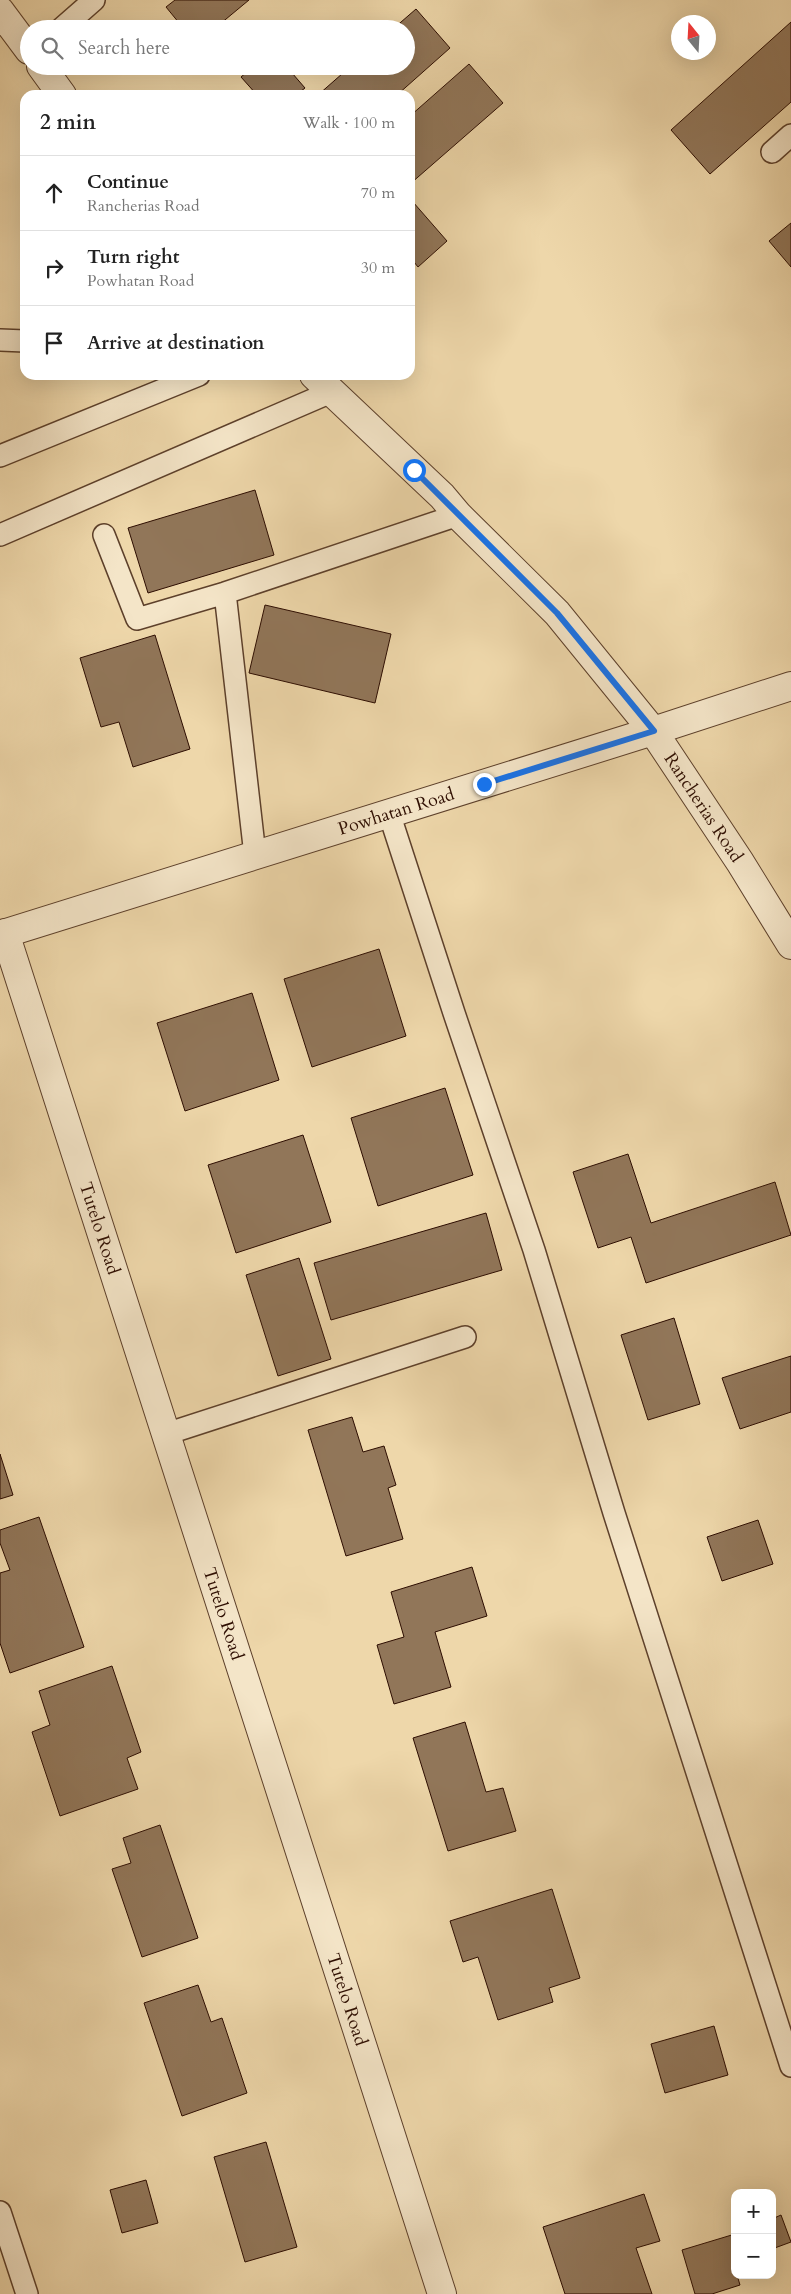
<!DOCTYPE html>
<meta charset="utf-8">
<style>
:root{--surface:#fff;--page:#f2f2f2;--text:#222;--muted:#767676;--line:#e0e0e0}
body{margin:0;font-family:Cardo,serif;background:var(--page);color:var(--text)}
.controls{position:absolute;right:15px;bottom:15px;display:grid;overflow:hidden;border-radius:10px;box-shadow:0 5px 20px #0002}
.controls button{width:45px;height:45px;display:grid;place-items:center;padding:0;border:0;border-bottom:1px solid var(--line);background:var(--surface);color:var(--text);font:25px sans-serif}
.compass{position:absolute;left:671px;top:15px;width:45px;height:45px;border-radius:50%;background:var(--surface);box-shadow:0 5px 20px #0002;rotate:342deg}
.stop{position:absolute;width:15px;height:15px;margin:-11px;border:4px solid #1a73e8;border-radius:50%;background:#fff}
.stop.end{background:#1a73e8;border-color:#fff;box-shadow:0 1px 5px #0008}
.list{margin:0;padding:0;list-style:none}
h2{display:flex;justify-content:space-between;align-items:center;height:65px;margin:0;padding:0 20px;font-size:21px}
h2 small{font-size:16px;font-weight:400;color:var(--muted)}
.list li{display:grid;grid-template-columns:32px 1fr auto;gap:15px;align-items:center;box-sizing:border-box;height:75px;padding:0 20px;border-top:1px solid var(--line)}
.list b{display:block;font-size:19px;white-space:nowrap}
.list p{margin:0;font-size:16px;white-space:nowrap;color:var(--muted)}
.list em{font-size:16px;font-style:normal;color:var(--muted)}
.icon{flex:none;width:28px;height:28px;fill:none;stroke:currentColor;stroke-width:2;stroke-linecap:round;stroke-linejoin:round}
.map{position:relative;flex:none;width:791px;height:2294px;overflow:hidden}
.search{position:absolute;background:var(--surface);box-shadow:0 5px 20px #0002;left:20px;top:20px;width:395px;height:55px;display:flex;align-items:center;gap:12px;box-sizing:border-box;padding:0 18px;border-radius:28px;color:var(--muted);font-size:19px}
.panel{position:absolute;background:var(--surface);box-shadow:0 5px 20px #0002;left:20px;top:90px;width:395px;height:290px;border-radius:15px}
.map>svg:first-child{display:block}
.building{fill:#917659;stroke:#2d0d01}
.lines{fill:none;stroke-linecap:round;stroke-linejoin:round}
.lane-casing{stroke:#5d402b;stroke-width:24}
.street-casing{stroke:#5d402b;stroke-width:30}
.lane{stroke:#f4e5c8;stroke-width:21}
.street{stroke:#f4e5c8;stroke-width:28}
.route{stroke:#1a73e8;stroke-width:6}
.labels{text-anchor:middle;stroke-width:4;stroke-linejoin:round;paint-order:stroke}
.street-label{font-size:18px;fill:#2d0d01;stroke:#f4e5c8}
</style>
<div class="map">
<svg width="791" height="2294" viewBox="0 0 791 2294">
<rect width="100%" height="100%" fill="#eed7aa"/>
<filter id="stains"><feTurbulence type="fractalNoise" baseFrequency=".004" numOctaves="4"/><feColorMatrix values="0 0 0 0 .2 0 0 0 0 .09 0 0 0 0 .02 0 0 0 .5 -.17"/></filter>
<radialGradient id="worn" r=".72"><stop offset=".6" stop-color="#630" stop-opacity="0"/><stop offset="1" stop-color="#630" stop-opacity=".3"/></radialGradient>
<path class="building" d="M175 0H249L214 29H184L166 7Z
M416 9 450 48 397 95H318L351 66H406V29H393Z
M791 22V102L710 174 671 130Z
M469 64 503 103 410 184V116Z
M254 66H286L305 88 296 95H257L241 77Z
M413 202 447 241 418 267 410 257V205Z
M791 223V267L769 241Z
M255 490 274 555 148 593 128 528Z
M265 605 391 634 375 703 249 673Z
M155 635 190 749 133 767 119 722 101 727 80 658Z
M379 949 406 1036 312 1067 284 979Z
M252 993 279 1080 185 1111 157 1023Z
M445 1088 473 1175 378 1206 351 1118Z
M303 1135 331 1222 236 1253 208 1165Z
M628 1154 651 1223 775 1182 791 1235 646 1283 631 1237 598 1248 573 1172Z
M486 1213 502 1270 331 1320 314 1263Z
M299 1258 331 1359 278 1376 246 1275Z
M674 1318 700 1404 648 1420 621 1335Z
M791 1356V1412L740 1429 722 1378Z
M352 1417 363 1452 384 1446 396 1485 388 1488 403 1539 346 1556 308 1430Z
M0 1454 13 1495 0 1499Z
M39 1517 84 1647 10 1673 0 1643V1573L10 1570 0 1543V1530Z
M758 1520 773 1564 722 1581 707 1537Z
M472 1567 487 1616 435 1632 451 1687 394 1704 377 1645 404 1637 391 1592Z
M112 1666 141 1752 127 1758 138 1789 60 1816 32 1732 50 1725 39 1691Z
M465 1722 486 1792 503 1788 516 1831 448 1851 413 1738Z
M160 1825 198 1938 142 1957 112 1869 131 1863 123 1838Z
M552 1889 580 1978 549 1988 553 2002 498 2020 478 1957 463 1962 450 1921Z
M198 1985 211 2022 222 2018 247 2093 182 2116 144 2003Z
M714 2026 728 2075 665 2093 651 2044Z
M266 2142 297 2247 245 2262 214 2157Z
M146 2180 158 2223 122 2233 110 2190Z
M644 2194 660 2241 636 2248 652 2294H565L543 2227Z
M781 2215 791 2242 772 2249V2219Z
M735 2234V2258L732 2259 735 2275H737L740 2285 712 2294H695L682 2250Z"/>
<g class="lines">
<g class="lane-casing">
<path id="lane" d="M61 29 94 0
M772 152 791 135
M0 340 25 341
M0 456 199 375
M0 535 331 392
M104 535 137 619 225 593
M389 813 454 1013 534 1250 614 1513 791 2066
M255 855 225 593 458 515
M166 1434 465 1337
M0 2212 27 2294"/>
</g>
<g class="street-casing">
<g id="street">
<path d="M0 11 29 50"/>
<path d="M41 66 62 95"/>
<path id="s1" d="M314 375 442 496 458 515 557 613 653 731 740 862 791 945"/>
<path id="s2" d="M5 933 442 2294"/>
<path id="s3" d="M0 935 653 731 791 686"/>
</g>
</g>
<use href="#lane" class="lane"/>
<use href="#street" class="street"/>
</g>
<g class="lines">
<path class="route" d="M414 470 557 613 654 731 484 784"/>
</g>
<g class="labels">
<g class="street-label">
<text dy="6" stroke="none"><textPath href="#s1" startOffset="584">Rancherias Road</textPath></text>
<text dy="6" stroke="none"><textPath href="#s3" startOffset="415">Powhatan Road</textPath></text>
<text dy="6" stroke="none"><textPath href="#s2" startOffset="310">Tutelo Road</textPath></text>
<text dy="6" stroke="none"><textPath href="#s2" startOffset="715">Tutelo Road</textPath></text>
<text dy="6" stroke="none"><textPath href="#s2" startOffset="1120">Tutelo Road</textPath></text>
</g>
</g>
<rect width="100%" height="100%" filter="url(#stains)"/>
<rect width="100%" height="100%" fill="url(#worn)"/>
</svg>
<div class="controls">
<button>+</button>
<button>−</button>
</div>
<svg class="compass" viewBox="-18 -18 36 36"><path d="M0-13l5 13h-10z" fill="#e53935"/><path d="M0 13l5-13h-10z" fill="#767676"/></svg>
<div class="stop" style="left:414px;top:470px"></div>
<div class="stop end" style="left:484px;top:784px"></div>
<div class="search"><svg class="icon" aria-label="search" viewBox="0 0 24 24"><circle cx="10" cy="10" r="6"/><path d="M15 15l6 6"/></svg>Search here</div>
<section class="panel">
<h2>2 min<small>Walk · 100 m</small></h2>
<ul class="list">
<li><svg class="icon" aria-label="ahead" viewBox="0 0 24 24"><path d="M12 20V5M6 11l6-6 6 6"/></svg><div><b>Continue</b><p>Rancherias Road</p></div><em>70 m</em></li>
<li><svg class="icon" aria-label="right" viewBox="0 0 24 24"><path d="M7 20v-9h11M14 6l5 5-5 5"/></svg><div><b>Turn right</b><p>Powhatan Road</p></div><em>30 m</em></li>
<li><svg class="icon" aria-label="arrive" viewBox="0 0 24 24"><path d="M6 21V4h12l-3 4 3 4H6"/></svg><div><b>Arrive at destination</b></div></li>
</ul>
</section>
</div>
